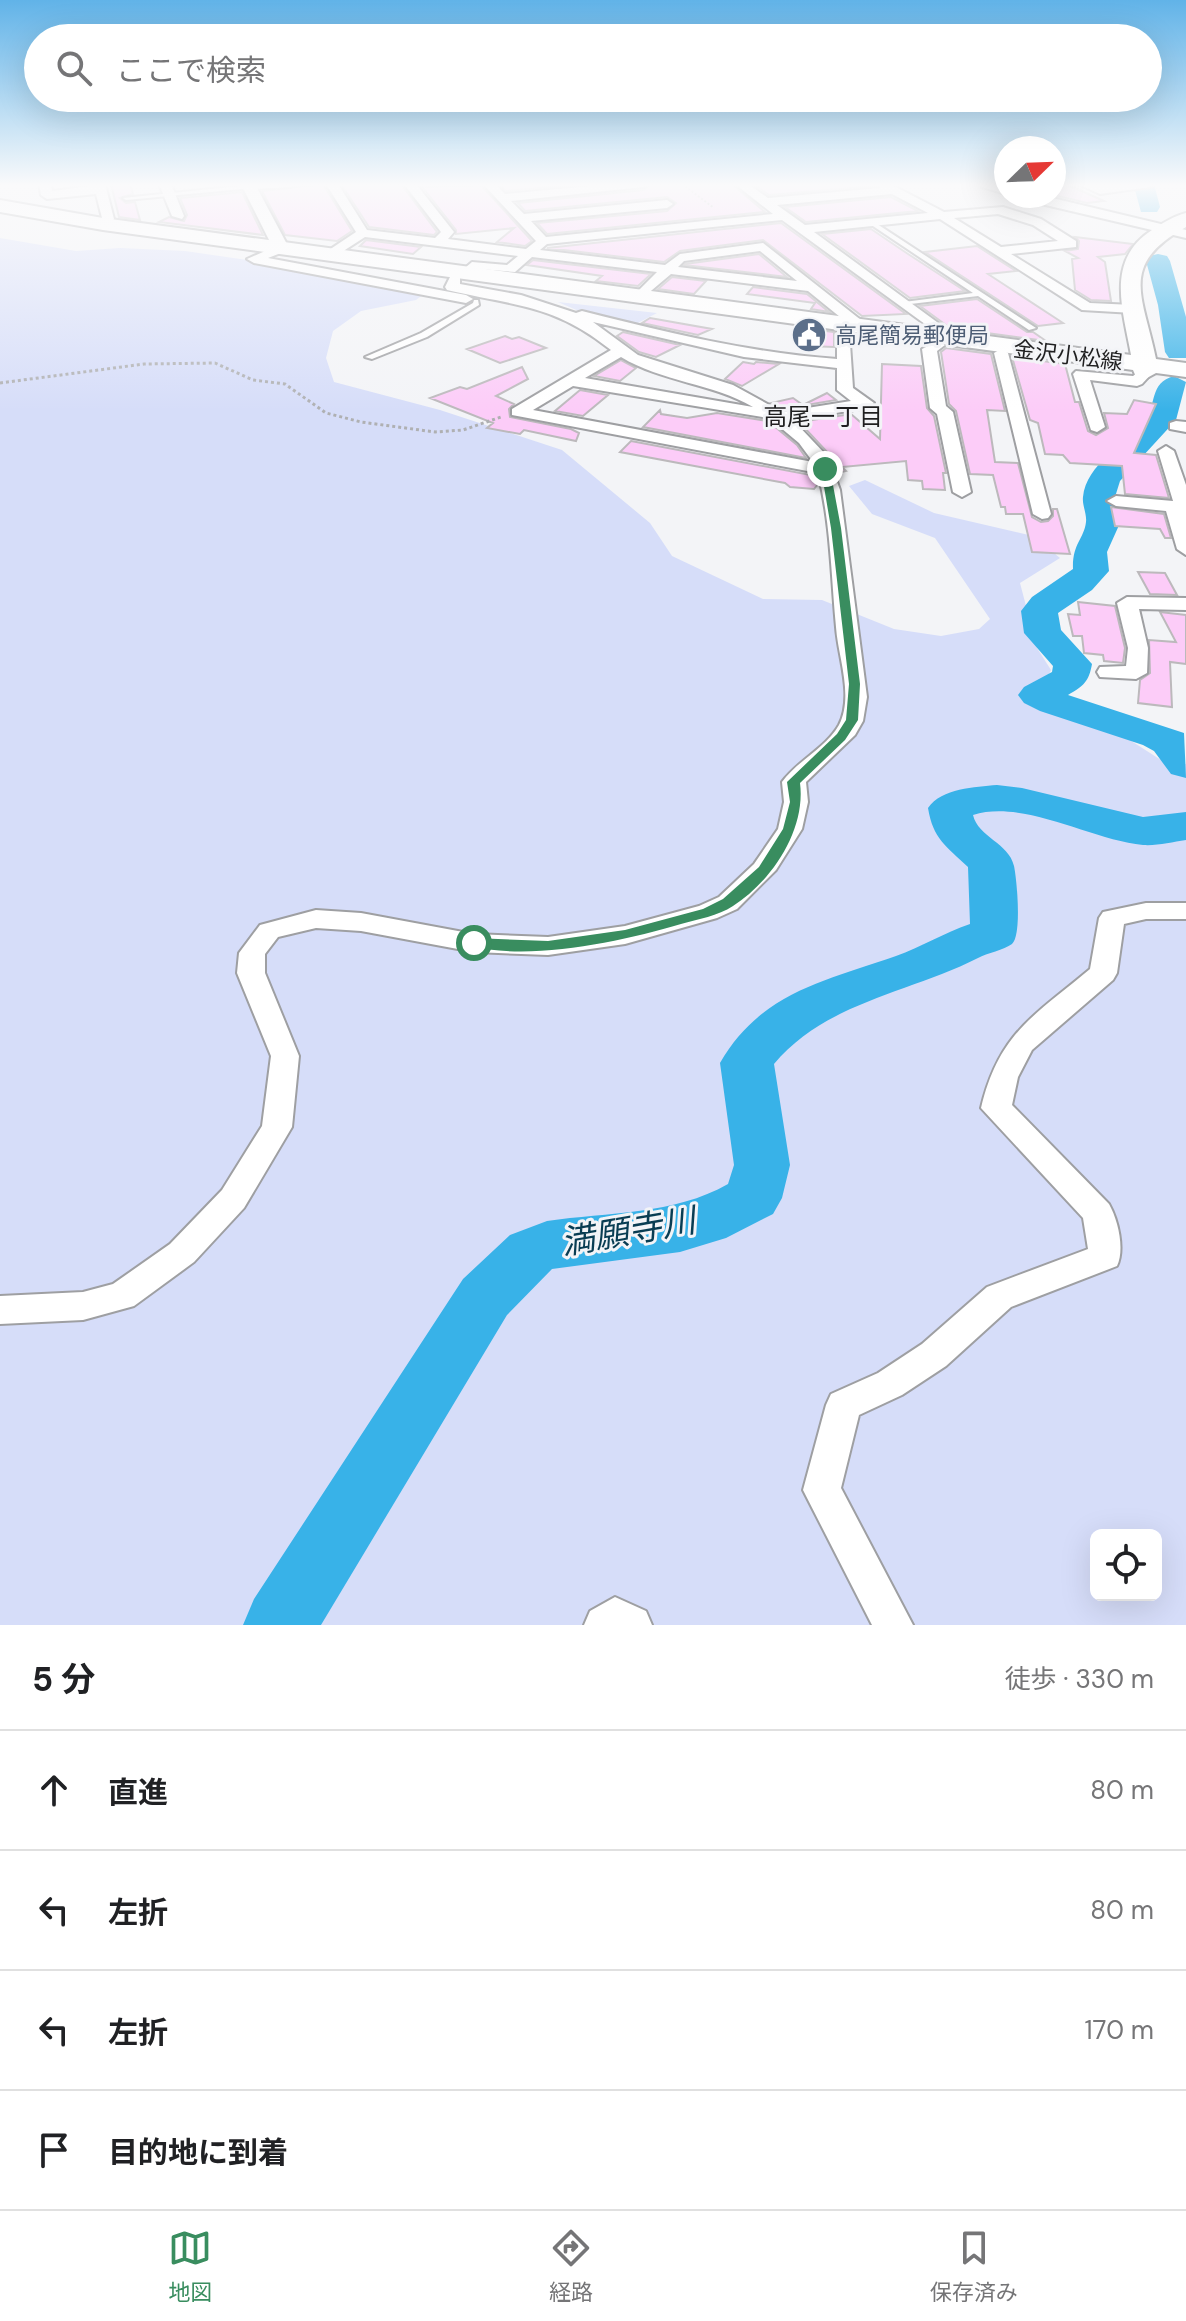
<!DOCTYPE html>
<html lang="ja">
<meta charset="utf-8">
<style>
:root{--surface:#fff;--page:#f2f2f2;--text:#202124;--muted:#757577;--line:#e0e0e0;--accent:#398d5f}
body{margin:0;font-family:"DM Sans","Noto Sans JP",sans-serif;background:var(--page);color:var(--text)}
.controls{position:absolute;right:24px;bottom:24px;display:grid;overflow:hidden;border-radius:12px;box-shadow:0 8px 32px #0002}
.controls button{width:72px;height:72px;display:grid;place-items:center;padding:0;border:0;border-bottom:2px solid var(--line);background:var(--surface);color:var(--text);font:40px sans-serif}
.compass{position:absolute;left:994px;top:136px;width:72px;height:72px;border-radius:50%;background:var(--surface);box-shadow:0 8px 32px #0002;rotate:67deg}
.stop{position:absolute;width:24px;height:24px;margin:-18px;border:6px solid #398d5f;border-radius:50%;background:#fff}
.stop.end{background:#398d5f;border-color:#fff;box-shadow:0 2px 8px #0008}
.list{margin:0;padding:0;list-style:none}
h2{display:flex;justify-content:space-between;align-items:center;height:104px;margin:0;padding:0 32px;font-size:34px}
h2 small{font-size:26px;font-weight:400;color:var(--muted)}
.list li{display:grid;grid-template-columns:52px 1fr auto;gap:24px;align-items:center;box-sizing:border-box;height:120px;padding:0 32px;border-top:2px solid var(--line)}
.list b{display:block;font-size:30px;white-space:nowrap}
.list em{font-size:26px;font-style:normal;color:var(--muted)}
.icon{flex:none;width:44px;height:44px;fill:none;stroke:currentColor;stroke-width:2;stroke-linecap:round;stroke-linejoin:round}
.map{position:relative;flex:none;width:1186px;height:1625px;overflow:hidden}
.search{position:absolute;background:var(--surface);box-shadow:0 8px 32px #0002;left:24px;right:24px;top:24px;height:88px;display:flex;align-items:center;gap:20px;box-sizing:border-box;padding:0 28px;border-radius:44px;color:var(--muted);font-size:30px}
.sheet{height:584px;background:var(--surface)}
nav{display:flex;justify-content:space-around;align-items:center;box-sizing:border-box;height:112px;border-top:2px solid var(--line);background:var(--surface);font-size:22px;color:var(--muted)}
nav a{display:grid;justify-items:center;gap:4px}
nav .on{color:var(--accent)}
.map>svg:first-child{display:block}
.green{fill:#d6ddf9;fill-rule:evenodd}
.lines{fill:none;stroke-linecap:round;stroke-linejoin:round}
.river{fill:#38b2e8;fill-rule:evenodd}
.building{fill:#fcccf8;stroke:#bcb9bc;stroke-width:2}
.service-casing{stroke:#9e9fa2;stroke-width:4}
.minor-casing{stroke:#9e9fa2;stroke-width:4}
.tertiary-casing{stroke:#9e9fa2;stroke-width:4}
.primary-casing{stroke:#9e9fa2;stroke-width:4}
.path-far1{stroke:#afb0b2;stroke-width:2;stroke-dasharray:2 2;stroke-linecap:butt}
.path{stroke:#afb0b2;stroke-width:3;stroke-dasharray:3 3;stroke-linecap:butt}
.service{fill:#fff;fill-rule:evenodd}
.minor{fill:#fff;fill-rule:evenodd}
.tertiary{fill:#fff;fill-rule:evenodd}
.primary{fill:#fff;fill-rule:evenodd}
.route{fill:#398d5f}
.labels{text-anchor:middle;stroke-width:6;stroke-linejoin:round;paint-order:stroke}
.far-service-label{font-size:22px;fill:#4e5e75;stroke:#f3f4f7;text-anchor:start}
.far-street-label{font-size:22px;fill:#1f1f20;stroke:#f3f4f7}
.far-neighbourhood-label{font-size:24px;fill:#1f1f20;stroke:#f3f4f7}
.near-water-label{font-size:34px;font-style:italic;fill:#093d53;stroke:#f3f4f7}
</style>
<div class="map">
<svg width="1186" height="1625" viewBox="0 0 1186 1625">
<rect width="100%" height="100%" fill="#f3f4f7"/>
<path class="green" d="M0 238 76 251 120 248 185 251 433 287 416 300 361 311 333 331 326 358 334 382 440 410 562 450 650 523 672 556 763 599 822 600 894 629 941 636 979 629 990 619 935 538 872 514 849 486 865 480 934 513 1033 536 1060 558 1020 583 1037 648 1051 670 1034 706 1111 728 1161 760 1186 764V1625H0ZM1096 1535H1156V1595H1096Z
M558 302 657 313 632 326 581 312Z"/>
<g class="lines">
<path class="river" d="M1129 184H1154L1160 207 1157 212H1141L1135 190Z
M1158 254 1167 256 1170 261 1186 317V358H1169L1165 352 1158 305 1146 261 1149 256Z
M1174 376 1186 382 1176 420 1120 481 1115 497 1120 523 1107 552 1109 571 1092 590 1058 613 1061 630 1092 664C1089 681 1084 686 1068 695L1184 733 1186 778 1171 774 1154 751 1143 745 1040 711 1024 703 1018 695 1024 687 1052 672 1053 666 1024 633 1021 611 1032 597 1073 569C1072 544 1084 539 1086 522 1087 514 1082 505 1083 497 1086 464 1126 444 1145 420 1157 404 1149 383 1174 376Z
M997 785 1022 788 1143 817 1186 812V840C1172 842 1157 846 1143 845 1091 840 1024 799 973 815 978 837 1009 843 1014 866 1017 880 1022 935 1012 944 1004 950 987 953 978 958 909 993 826 1002 774 1064L790 1165 782 1198 773 1214 726 1238 680 1252 552 1269 507 1315 321 1625H243L254 1599 463 1279 510 1235 547 1221C608 1212 674 1215 728 1184L734 1165 720 1063C761 992 825 981 896 956 921 947 944 933 970 924L968 867C946 846 933 839 928 808 942 788 975 787 997 785Z"/>
</g>
<path class="building" d="M111 184H130L133 194 120 198 126 203 135 202 140 220 119 217Z
M323 184 352 231 337 241 285 235 262 191Z
M341 184H401L437 232 434 235 369 227Z
M420 184H426V187L481 185 532 241 525 246 497 242 514 228 456 234V230Z
M499 184H583L506 191Z
M652 184H732L765 212 547 234 537 223 667 211 676 203 667 197 525 211 518 203 643 190Z
M753 184H873L874 186 769 195Z
M1066 184 1104 201 1087 203 1054 195V186Z
M242 192 263 235 159 222 169 217 184 221 187 215 180 198Z
M891 197 918 211 806 222 785 207Z
M781 223 906 314 862 316 763 240 680 251 664 262 547 248Z
M871 229 908 254 965 291 910 298 822 234Z
M1075 237 1133 244 1125 254 1098 257 1105 262 1111 301 1091 300 1075 290 1072 259 1078 258 1065 251 1078 249 1079 241Z
M366 240 421 247 413 254 360 246Z
M977 246 1016 271 988 274 1063 323 1038 326 925 252Z
M759 254 787 277 684 265 685 264Z
M533 260 651 274 638 286 596 281 602 276 527 265Z
M672 277 706 281 694 294 658 289Z
M753 287 807 294 829 312 811 309 815 303 747 294Z
M977 299 1027 332H1033L1046 341 950 328 920 306Z
M650 318 712 329 698 335 642 323Z
M809 329 834 332V347L808 346Z
M623 332 680 345 656 357 639 352 617 336Z
M505 336 512 339 519 337 546 348 500 363 467 349Z
M946 348 991 354 1005 411 987 410 995 462 1018 463 1032 517 1041 522 1048 521 1053 516V509H1057L1070 554 1032 552 1023 514H1006L1005 507H1001L993 475 970 474 956 411 949 404 941 352Z
M1012 357 1065 364 1075 402H1079L1088 431 1096 435 1108 428 1104 413 1127 414 1134 400 1156 404 1134 453 1156 455 1169 498 1125 494 1122 466 1070 463 1063 455 1045 454 1038 423 1030 420Z
M621 360 636 368 620 381 594 376Z
M743 362 754 364 756 362 779 364 742 386 725 379Z
M882 364 921 366 927 408 934 416 946 473H943L945 490 923 489 922 481 908 480 906 461 842 467 846 471 837 473 830 455 799 422 851 414 880 439Z
M522 367 528 379 496 396 514 404 509 409 510 417 571 429 579 433 576 441 524 430 520 434 487 428 493 423 430 398 460 387 467 389Z
M580 390 608 395 583 416 555 411Z
M827 393 836 400 783 409 771 403 793 398 803 405Z
M660 410 661 414 687 418 717 413 768 421 797 445 806 458 643 427Z
M631 441 816 476 818 484 814 489 790 487 785 483 620 452Z
M1111 507 1164 514 1171 538H1165L1160 529 1115 526Z
M1138 572 1165 573 1177 595 1150 594Z
M1078 602 1115 606 1125 648 1123 663 1104 661 1103 655 1084 653 1082 636H1073L1068 614 1080 615Z
M1160 612 1186 615V664L1170 662 1172 707 1138 703 1140 680 1150 673 1149 640 1176 642Z"/>
<g class="lines">
<g class="service-casing">
<path id="service" d="M250 185 252 188 126 200 123 198Z
M870 222H874L1036 328 1029 330 978 296 902 305 901 304 904 302 973 293 870 224Z
M474 300H478L479 305 427 337 372 359 365 357 421 333 473 303Z"/>
</g>
<g class="minor-casing">
<path id="minor" d="M39 184H51L52 191 105 184 114 219 107 227H99L97 224 102 218 96 194 47 199 41 195Z
M159 184H171L184 216 182 219 172 216Z
M249 184H297L291 187 246 189 244 187Z
M326 184H338L367 230 435 238 441 232 404 184H416L454 232 448 239 526 249 536 241 483 184H495L505 194 611 184H649L643 187 511 201 524 214 667 200 673 204 667 208 531 221 546 237 773 214 735 184H748L768 198 880 188 876 184H890L944 212 1003 207 1041 219 1076 241V247L1011 254 1090 303 1133 305 1140 309 1133 313 1082 310 940 219 814 232 956 336V342L951 343 782 220 547 244 540 250 665 265 680 254 763 243 866 324V330H856L808 291 671 274 639 301 632 297 657 272 532 257 515 272 480 269 466 277 459 273 472 262 507 265 518 256 365 237 331 259 324 255 326 252 356 232ZM892 194 928 213 805 225 777 205ZM998 214 1033 225 1058 241 1001 247 954 218ZM760 251 797 281 678 267 684 261Z
M1078 184H1156L1150 187 1100 194Z
M281 244 286 245V251L268 258 466 295 473 299 466 303 254 263 247 259Z
M450 277H460V284L521 295 576 313 582 311C666 332 750 353 837 359V332L839 329H849L853 388 874 403 866 408 793 420 828 457 840 490 867 697 863 721 855 735 806 782 808 802 802 829 776 870 737 909 717 918 625 944 548 955 474 952 361 931 316 928 278 937 265 954V973L299 1056 292 1127 244 1208 194 1262 134 1306 83 1320 0 1324V1296L83 1292 113 1284 170 1244 222 1190 262 1126 271 1056 237 973 239 953 260 925 316 910 361 913 474 934 548 937 625 926 699 906 719 897 754 864 778 829 784 802 782 782C798 760 826 748 839 725 854 696 838 657 836 627 831 575 831 524 818 473L512 415V409L611 350C554 304 515 306 447 290L445 287ZM593 322 744 357 837 368V390L851 401 782 412 733 385 638 355ZM621 357C662 382 712 383 753 407L585 378ZM573 386 769 418 799 443 813 462 533 410Z
M938 341 945 345 937 351 946 406 953 412 971 492 962 497 953 492 937 414 930 408 922 349Z
M1001 349 1008 353 1051 514 1048 518 1042 519 1033 514 994 353Z
M1145 367 1153 372 1142 384 1137 386 1090 380 1105 427 1097 432 1091 430 1073 374 1076 371 1133 376Z
M1176 421 1186 422V432L1170 429V423Z
M1166 446 1174 451 1186 485V555L1177 549 1166 511 1116 506 1107 501 1116 496 1173 501 1158 451Z
M1127 597 1186 598V610L1139 609 1148 648 1147 673 1136 679 1100 677 1097 672 1100 667 1126 666 1128 648 1117 603Z
M1146 903H1186V919H1146L1124 924 1117 973 1113 980 1032 1050 1018 1077 1012 1105 1109 1204C1118 1220 1125 1249 1117 1266L1011 1307 946 1366 902 1395 859 1415 841 1488 913 1625H872L803 1490 826 1405 831 1394 878 1373 922 1344 987 1287 1088 1249 1083 1218 981 1108C999 1033 1034 1016 1090 969L1099 918 1103 912Z
M615 1597 646 1611 652 1625H584L590 1611Z"/>
</g>
<g class="tertiary-casing">
<path id="tertiary" d="M241 184H255L289 248 287 251H275L273 248Z
M980 184 1006 185V194L982 187Z
M1018 196H1044L1186 230V238L1020 199Z"/>
</g>
<g class="primary-casing">
<path id="primary" d="M0 200 103 218 1131 355C1123 310 1105 260 1152 230 1163 223 1174 216 1186 213V227C1118 265 1143 295 1156 359L1186 363V377L1156 373 1145 379 1136 377 1133 370 103 230 0 212Z"/>
</g>
<path class="path-far1" d="M682 184 714 208"/>
<path class="path" d="M0 383 144 364 215 363 253 380 285 384 326 413 361 422 435 432 463 430 501 417"/>
<use href="#service" class="service"/>
<use href="#minor" class="minor"/>
<use href="#tertiary" class="tertiary"/>
<use href="#primary" class="primary"/>
</g>
<linearGradient id="sky" x2="0" y2="1"><stop stop-color="#61b3e8"/><stop offset="0.45" stop-color="#fafafb"/><stop offset="1" stop-color="#fafafb" stop-opacity="0"/></linearGradient>
<rect width="1186" height="411" fill="url(#sky)"/>
<path class="route" d="M825 466 830 469 841 528 860 684 858 720 845 740 800 783C806 830 772 881 733 906 718 916 698 919 681 924 620 942 532 961 469 946L467 943 474 938 548 941 625 930 703 909 723 899 759 867 783 829 790 802 787 782 837 734 846 720 849 684 831 528 821 469Z"/>
<defs>
<g id="civic-disc" transform="scale(1.8)"><circle r="9.5" fill="#5c6f8a" stroke="#f3f4f7"/><path d="M-.6-6.5H3V-4.5H.6V-3L4-1V1h2V6H-6V1h2V-1L-.6-3ZM-1.2 2.5V6h2.4V2.5Z" fill="#fff"/></g>
</defs>
<g fill-rule="evenodd">
<use href="#civic-disc" x="809" y="335"/>
</g>
<g class="labels">
<g class="far-service-label">
<text x="835" y="343">高尾簡易郵便局</text>
</g>
<g class="far-street-label">
<text transform="translate(1068 355) rotate(7)" y="8">金沢小松線</text>
</g>
<g class="far-neighbourhood-label">
<text x="823" y="425">高尾一丁目</text>
</g>
<g class="near-water-label">
<text transform="translate(628 1231) rotate(-10)" y="12">満願寺川</text>
</g>
</g>
</svg>
<div class="controls">
<button><svg class="icon" aria-label="locate" viewBox="0 0 24 24"><circle cx="12" cy="12" r="6"/><path d="M12 2v4M12 18v4M2 12h4M18 12h4"/></svg></button>
</div>
<svg class="compass" viewBox="-18 -18 36 36"><path d="M0-13l5 13h-10z" fill="#e53935"/><path d="M0 13l5-13h-10z" fill="#757577"/></svg>
<div class="stop" style="left:474px;top:943px"></div>
<div class="stop end" style="left:825px;top:469px"></div>
<div class="search"><svg class="icon" aria-label="search" viewBox="0 0 24 24"><circle cx="10" cy="10" r="6"/><path d="M15 15l6 6"/></svg>ここで検索</div>
</div>
<section class="sheet">
<h2>5 分<small>徒歩 · 330 m</small></h2>
<ul class="list">
<li><svg class="icon" aria-label="ahead" viewBox="0 0 24 24"><path d="M12 20V5M6 11l6-6 6 6"/></svg><div><b>直進</b></div><em>80 m</em></li>
<li><svg class="icon" aria-label="left" viewBox="0 0 24 24"><path d="M17 20v-9H6M10 6l-5 5 5 5"/></svg><div><b>左折</b></div><em>80 m</em></li>
<li><svg class="icon" aria-label="left" viewBox="0 0 24 24"><path d="M17 20v-9H6M10 6l-5 5 5 5"/></svg><div><b>左折</b></div><em>170 m</em></li>
<li><svg class="icon" aria-label="arrive" viewBox="0 0 24 24"><path d="M6 21V4h12l-3 4 3 4H6"/></svg><div><b>目的地に到着</b></div></li>
</ul>
</section>
<nav>
<a class="on"><svg class="icon" aria-label="map" viewBox="0 0 24 24"><path d="M3 6l6-2 6 2 6-2v14l-6 2-6-2-6 2zM9 4v14M15 6v14"/></svg>地図</a>
<a><svg class="icon" aria-label="directions" viewBox="0 0 24 24"><path d="M12 3l9 9-9 9-9-9zM9 14v-3h6M13 9l2 2-2 2"/></svg>経路</a>
<a><svg class="icon" aria-label="saved" viewBox="0 0 24 24"><path d="M7 4h10v16l-5-4-5 4z"/></svg>保存済み</a>
</nav>
